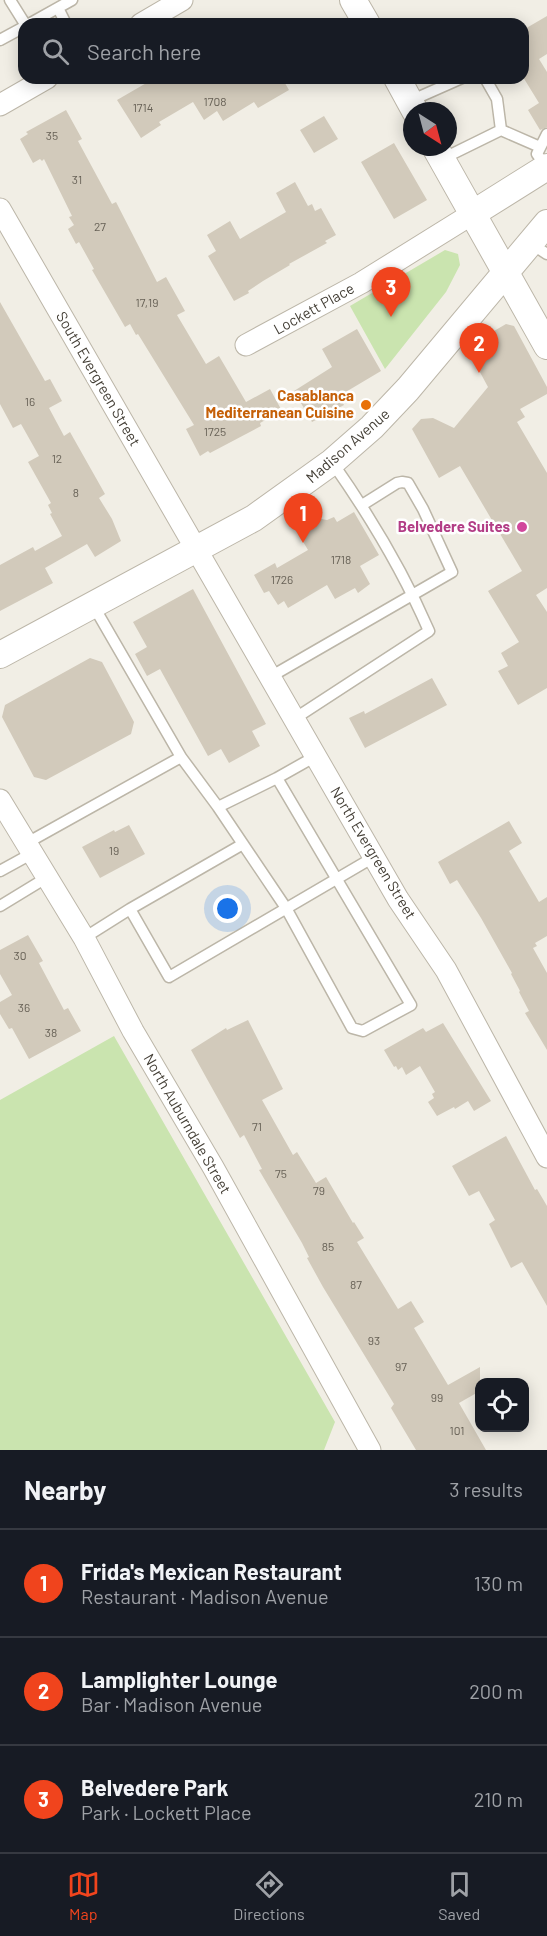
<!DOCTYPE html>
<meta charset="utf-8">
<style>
:root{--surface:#171b24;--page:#242831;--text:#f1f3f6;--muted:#9ea1a6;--line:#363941;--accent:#f0441d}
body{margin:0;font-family:Barlow,sans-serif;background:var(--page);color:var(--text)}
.controls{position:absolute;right:18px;bottom:18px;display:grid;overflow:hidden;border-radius:12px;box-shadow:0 3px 15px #0003}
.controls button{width:54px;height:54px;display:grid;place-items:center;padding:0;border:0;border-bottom:2px solid var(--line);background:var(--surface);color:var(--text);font:30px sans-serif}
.compass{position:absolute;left:403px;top:102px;width:54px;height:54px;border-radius:50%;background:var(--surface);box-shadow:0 3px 15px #0003;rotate:144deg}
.you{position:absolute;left:228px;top:909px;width:21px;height:21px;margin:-15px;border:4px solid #fff;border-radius:50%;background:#1a73e8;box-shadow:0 0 0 9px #1a73e833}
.badge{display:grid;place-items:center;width:39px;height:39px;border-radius:50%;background:var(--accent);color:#fff;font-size:20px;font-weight:700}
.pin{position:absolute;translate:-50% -50px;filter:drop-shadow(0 2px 3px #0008)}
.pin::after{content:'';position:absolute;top:32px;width:21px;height:18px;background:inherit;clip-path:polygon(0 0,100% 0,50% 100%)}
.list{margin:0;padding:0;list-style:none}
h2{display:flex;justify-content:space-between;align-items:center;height:78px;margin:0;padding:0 24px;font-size:26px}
h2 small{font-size:20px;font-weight:400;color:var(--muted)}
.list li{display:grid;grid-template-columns:39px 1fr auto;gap:18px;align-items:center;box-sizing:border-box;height:108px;padding:0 24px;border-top:2px solid var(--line)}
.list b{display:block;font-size:22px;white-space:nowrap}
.list p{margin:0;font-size:20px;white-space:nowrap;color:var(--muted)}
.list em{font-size:20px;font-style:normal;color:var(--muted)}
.icon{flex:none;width:33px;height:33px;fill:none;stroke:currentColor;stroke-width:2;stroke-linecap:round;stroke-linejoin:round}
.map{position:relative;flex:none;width:547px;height:1450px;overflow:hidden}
.search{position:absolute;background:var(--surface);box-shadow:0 3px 15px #0003;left:18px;right:18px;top:18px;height:66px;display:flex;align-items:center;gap:15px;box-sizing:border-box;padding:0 21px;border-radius:18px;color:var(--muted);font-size:22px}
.sheet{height:402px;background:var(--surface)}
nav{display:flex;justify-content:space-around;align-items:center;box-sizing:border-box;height:84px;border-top:2px solid var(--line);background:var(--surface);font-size:16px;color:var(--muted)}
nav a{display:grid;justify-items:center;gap:3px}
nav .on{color:var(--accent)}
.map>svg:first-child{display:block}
.green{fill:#cae4af}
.building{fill:#d2cabb}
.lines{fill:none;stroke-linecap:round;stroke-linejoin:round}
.service-casing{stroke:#bcb6a8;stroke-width:13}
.minor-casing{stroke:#bcb6a8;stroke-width:23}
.tertiary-casing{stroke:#bcb6a8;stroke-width:28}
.service{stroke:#fff;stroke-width:10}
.minor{stroke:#fff;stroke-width:21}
.tertiary{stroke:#fff;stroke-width:26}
.food-dot{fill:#e8710a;stroke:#fff;stroke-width:2}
.hotel-dot{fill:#d1479c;stroke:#fff;stroke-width:2}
.labels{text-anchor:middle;stroke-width:5;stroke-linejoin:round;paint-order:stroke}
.number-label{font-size:12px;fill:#676156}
.street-label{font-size:15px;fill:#433e35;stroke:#fff}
.food-label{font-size:15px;font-weight:bold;fill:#c56008;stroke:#fff;text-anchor:end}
.hotel-label{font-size:15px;font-weight:bold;fill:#b23c85;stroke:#fff;text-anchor:end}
</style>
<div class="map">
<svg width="547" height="1450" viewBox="0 0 547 1450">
<rect width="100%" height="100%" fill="#f1eee5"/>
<path class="green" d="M445 250 458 254 460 265 446 292 385 369 350 306Z
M114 1036 335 1422 324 1450H0V1100Z"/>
<path class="building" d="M547 16V54L539 59 547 72V127L540 130 528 110 539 103 523 77V30Z
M155 78H282L289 90 258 108 254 102 223 121 217 111 204 120 193 102 159 122 161 125 141 138 117 100Z
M66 110 82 139 78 141 112 204 116 202 157 282 166 277 185 311 177 315 206 364 219 356 246 402 270 389 282 411 260 423 261 426 210 453 208 451 200 456 186 429 194 425 138 334 136 335 130 324 125 327 92 270 94 269 79 242 76 244 68 229 74 225 69 217 72 216 44 159 42 161 40 159 33 163 20 139 28 134 26 132Z
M324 116 338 139 314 153 300 130Z
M394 143 427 200 394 219 361 162Z
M295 182 308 206 312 204 315 211 321 208 336 235 325 241 327 243 289 264 290 265 263 281 248 291 249 293 234 301 208 256 216 251 207 235 230 221 240 239 286 212 276 193Z
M0 302 45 381 50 379 62 401 49 408 64 436 70 432 105 494 99 498 112 519 121 541 95 557 87 544 45 568 53 583 0 611V565L33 547 35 551 62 536 50 514 52 513 48 505 51 503 28 462 39 456 21 424 13 428 0 404Z
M506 324 514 326 547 387V394L520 409 525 417 517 422 547 473V588L536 595 547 612V688L518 705 498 671 508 666 501 653 519 642 488 591 522 571 460 466 439 478 412 429 421 419 433 418 454 428 488 387 475 363 477 354 493 339 494 331Z
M357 329 381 371 339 396 344 405 312 422 294 391 332 367 322 349Z
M354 512 379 555 360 566 370 584 358 593 355 588 335 599 327 585 288 608 284 601 278 605 269 591 264 593 254 575 275 563 277 568 308 550 296 530 316 518 327 520 334 517 337 522Z
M193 589 266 724 252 731 260 746 229 763 221 749 208 756 160 669 147 676 135 654 147 647 133 622Z
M90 658 102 662 134 722 131 734 46 780 34 777 2 717 5 705Z
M432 678 447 705 365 748 349 718 364 711 365 714Z
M509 821 522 843 509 851 539 902 547 897V936L535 943 537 946 533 948 547 973V1050L525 1013 529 1011 519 992 520 991 511 974 512 973 481 918 457 880 450 884 438 862Z
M129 825 145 854 100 878 82 847 114 830 115 832Z
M28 935 43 961 39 963 64 1010 68 1008 81 1031 29 1059 12 1028 9 1029 0 1014V1002L12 995 0 974V950Z
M248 1020 283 1089 262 1100 293 1155 297 1152 316 1183 326 1177 353 1223 354 1222 364 1238 357 1242 398 1309 411 1301 424 1322 414 1328 448 1385 480 1367V1391L459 1403 486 1450H416L391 1408 394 1404 323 1287 307 1258 309 1257 302 1243 259 1170 262 1169 244 1135 240 1138 207 1079 191 1050 226 1028 227 1030Z
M443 1023 491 1101 474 1111 468 1101 455 1109 454 1107 437 1116 428 1102 434 1098 432 1094 435 1092 420 1066 406 1075 402 1067 398 1070 396 1066 394 1067 384 1050 423 1028 426 1032Z
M506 1136 535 1190 537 1189 547 1206V1306L522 1262 511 1268 489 1224 495 1220 479 1191 469 1196 452 1166Z"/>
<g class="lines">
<g class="service-casing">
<path id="service" d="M10 0 25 24
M58 8 66 24
M29 24 72 0
M0 40 24 27
M485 78 497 99 501 130
M410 101 462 78
M442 159 501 130 540 147
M546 167 537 154 547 134
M530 243 547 254
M93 605 181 757
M270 677 452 572 423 509 408 483 402 482 397 483 362 505
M294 719 429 631C403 571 370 516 332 462
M218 807 286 908 352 1028 363 1031 411 1005 277 778 316 756
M25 844 181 757 218 807 277 778
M0 871 31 854
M0 906 46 878
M130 909 243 844
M84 938 130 909 169 977 374 857"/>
</g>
<g class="minor-casing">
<path id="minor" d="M141 24 182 0
M0 105 47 78
M0 209 398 899 446 970 547 1157
M246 345 361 283 472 214
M0 800 84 938 133 1031 213 1167 370 1450"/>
</g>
<g class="tertiary-casing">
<path id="tertiary" d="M353 0 367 24
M397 78 415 111
M435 147 547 346
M472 214 547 167
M0 655 254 518 332 462 372 427 408 389 547 223"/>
</g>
<use href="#service" class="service"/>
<use href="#minor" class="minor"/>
<use href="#tertiary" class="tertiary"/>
</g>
<circle class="food-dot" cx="366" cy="405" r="6"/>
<circle class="hotel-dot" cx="522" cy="527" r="6"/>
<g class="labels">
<g class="number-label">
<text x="215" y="106">1708</text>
<text x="143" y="112">1714</text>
<text x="52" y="140">35</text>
<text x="77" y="184">31</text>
<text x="100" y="231">27</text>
<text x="147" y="307">17,19</text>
<text x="30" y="406">16</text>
<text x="215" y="436">1725</text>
<text x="57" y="463">12</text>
<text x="76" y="497">8</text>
<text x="341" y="564">1718</text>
<text x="282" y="584">1726</text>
<text x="114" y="855">19</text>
<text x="20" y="960">30</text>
<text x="24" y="1012">36</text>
<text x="51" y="1037">38</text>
<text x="257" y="1131">71</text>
<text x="281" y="1178">75</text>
<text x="319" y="1195">79</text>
<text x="328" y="1251">85</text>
<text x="356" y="1289">87</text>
<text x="374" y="1345">93</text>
<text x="401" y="1371">97</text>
<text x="437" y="1402">99</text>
<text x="457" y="1435">101</text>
</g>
<g class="street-label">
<text transform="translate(314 309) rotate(-29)" y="5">Lockett Place</text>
<text transform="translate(98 379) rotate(60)" y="5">South Evergreen Street</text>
<text transform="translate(348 446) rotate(-41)" y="5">Madison Avenue</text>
<text transform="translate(373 853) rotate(59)" y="5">North Evergreen Street</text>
<text transform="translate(187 1124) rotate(60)" y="5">North Auburndale Street</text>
</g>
<g class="food-label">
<text x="354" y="401">Casablanca<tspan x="354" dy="17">Mediterranean Cuisine</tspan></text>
</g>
<g class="hotel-label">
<text x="510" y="532">Belvedere Suites</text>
</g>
</g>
</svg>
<div class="controls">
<button><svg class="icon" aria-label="locate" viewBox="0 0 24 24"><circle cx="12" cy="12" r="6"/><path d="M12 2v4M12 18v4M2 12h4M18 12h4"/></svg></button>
</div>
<svg class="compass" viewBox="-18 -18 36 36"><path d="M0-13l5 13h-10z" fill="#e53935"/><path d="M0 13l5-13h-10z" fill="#9ea1a6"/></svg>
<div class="you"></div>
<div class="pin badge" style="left:303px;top:543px">1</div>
<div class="pin badge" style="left:479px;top:373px">2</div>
<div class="pin badge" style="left:391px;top:317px">3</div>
<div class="search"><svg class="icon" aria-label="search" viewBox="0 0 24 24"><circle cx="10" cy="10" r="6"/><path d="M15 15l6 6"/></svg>Search here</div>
</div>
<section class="sheet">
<h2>Nearby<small>3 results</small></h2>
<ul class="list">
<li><span class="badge">1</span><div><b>Frida's Mexican Restaurant</b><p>Restaurant · Madison Avenue</p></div><em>130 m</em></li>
<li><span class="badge">2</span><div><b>Lamplighter Lounge</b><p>Bar · Madison Avenue</p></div><em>200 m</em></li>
<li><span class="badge">3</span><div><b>Belvedere Park</b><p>Park · Lockett Place</p></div><em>210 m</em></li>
</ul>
</section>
<nav>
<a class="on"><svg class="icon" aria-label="map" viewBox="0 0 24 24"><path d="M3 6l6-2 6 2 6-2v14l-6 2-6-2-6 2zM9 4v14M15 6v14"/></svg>Map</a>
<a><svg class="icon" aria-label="directions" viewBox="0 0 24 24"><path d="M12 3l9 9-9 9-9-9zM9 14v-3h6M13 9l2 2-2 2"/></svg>Directions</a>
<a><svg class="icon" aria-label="saved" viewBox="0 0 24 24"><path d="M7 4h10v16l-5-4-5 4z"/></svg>Saved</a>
</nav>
